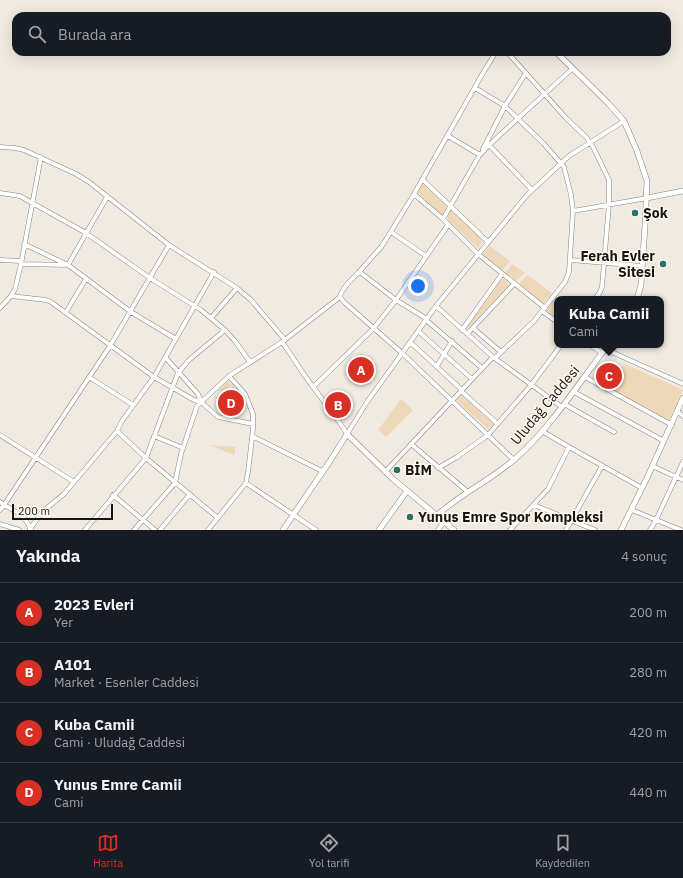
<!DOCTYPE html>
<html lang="tr">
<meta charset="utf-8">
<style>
:root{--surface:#171b24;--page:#242831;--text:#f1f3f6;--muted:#9ea1a6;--line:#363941;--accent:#d93025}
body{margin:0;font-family:"IBM Plex Sans",sans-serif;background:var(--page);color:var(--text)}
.scale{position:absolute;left:12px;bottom:10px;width:101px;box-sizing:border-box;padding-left:4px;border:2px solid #171512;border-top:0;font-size:11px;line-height:14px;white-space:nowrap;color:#171512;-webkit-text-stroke:3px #fef8ef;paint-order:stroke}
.you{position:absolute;left:418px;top:286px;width:14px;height:14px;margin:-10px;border:3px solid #fff;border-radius:50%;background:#1a73e8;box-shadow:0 0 0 6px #1a73e833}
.badge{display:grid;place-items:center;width:26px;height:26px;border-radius:50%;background:var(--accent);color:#fff;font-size:13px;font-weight:700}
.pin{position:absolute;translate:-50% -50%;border:2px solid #fff;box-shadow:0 1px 4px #0006}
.popup{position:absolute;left:554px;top:296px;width:110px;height:52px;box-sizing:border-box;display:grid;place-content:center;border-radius:8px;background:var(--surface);filter:drop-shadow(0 1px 3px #0005);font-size:13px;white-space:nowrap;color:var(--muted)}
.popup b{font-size:15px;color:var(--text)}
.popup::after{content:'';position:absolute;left:50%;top:100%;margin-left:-8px;border:8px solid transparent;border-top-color:var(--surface)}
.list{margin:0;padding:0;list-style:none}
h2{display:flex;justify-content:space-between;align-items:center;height:52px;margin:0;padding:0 16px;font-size:17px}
h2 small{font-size:13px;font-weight:400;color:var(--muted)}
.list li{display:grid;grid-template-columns:26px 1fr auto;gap:12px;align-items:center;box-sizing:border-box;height:60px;padding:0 16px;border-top:1px solid var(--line)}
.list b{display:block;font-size:15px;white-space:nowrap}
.list p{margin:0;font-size:13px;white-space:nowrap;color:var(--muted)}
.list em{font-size:13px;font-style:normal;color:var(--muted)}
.icon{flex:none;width:22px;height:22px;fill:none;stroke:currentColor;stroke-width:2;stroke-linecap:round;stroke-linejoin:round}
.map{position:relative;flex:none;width:683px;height:530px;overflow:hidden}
.search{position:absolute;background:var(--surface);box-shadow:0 4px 16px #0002;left:12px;right:12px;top:12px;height:44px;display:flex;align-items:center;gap:10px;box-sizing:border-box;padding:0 14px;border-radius:12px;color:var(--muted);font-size:15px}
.sheet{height:292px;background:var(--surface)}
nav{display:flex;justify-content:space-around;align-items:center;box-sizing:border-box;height:56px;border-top:1px solid var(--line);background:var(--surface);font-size:11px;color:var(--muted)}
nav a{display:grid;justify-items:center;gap:2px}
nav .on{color:var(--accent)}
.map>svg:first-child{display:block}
.green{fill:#eed8b9}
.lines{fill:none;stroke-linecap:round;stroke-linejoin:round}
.minor-casing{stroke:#88837b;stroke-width:5}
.tertiary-casing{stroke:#88837b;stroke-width:6}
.minor{stroke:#fff;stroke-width:4}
.tertiary{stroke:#fff;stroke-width:5}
.poi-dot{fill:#2a7168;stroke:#fef8ef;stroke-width:1.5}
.labels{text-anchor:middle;stroke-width:3;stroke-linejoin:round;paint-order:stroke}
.poi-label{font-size:14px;font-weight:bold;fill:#171512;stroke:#fef8ef;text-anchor:start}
.street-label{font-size:14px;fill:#171512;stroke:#fef8ef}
</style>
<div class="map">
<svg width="683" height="530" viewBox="0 0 683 530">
<rect width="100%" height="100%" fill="#f0eae2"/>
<path class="green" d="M422 183 447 206 442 216 417 192Z
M451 210 484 240 478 248 448 220V213Z
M490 246 510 261 502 271 482 255Z
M512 264 525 273 515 282 505 273Z
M527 275 552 293 543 304 518 285Z
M502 279H504L510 285 468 328 466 329Z
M554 299 557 301V319L546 311Z
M623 363 683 390 670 418 668 421 610 389 622 380 621 370Z
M228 381 241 395 239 397 234 396 231 385 222 392 219 390Z
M462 395 494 424 488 429 456 400Z
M401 399 413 410 386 437 378 430Z
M209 445 235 447V454L234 455Z"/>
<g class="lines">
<g class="minor-casing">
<path id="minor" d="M518 16H522
M507 52 566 118 587 138 594 149 609 180V204L602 287 600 292 595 299
M475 88 505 106 544 144 564 167 571 195 573 211 569 272 565 282 534 321 495 358
M448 136 480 155
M489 145 532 190
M0 147 15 148 24 150 76 174 89 182 169 245 237 288 251 300 285 340
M483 149 505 106 526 73
M423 180 488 242
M0 193 20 196 86 233 150 278 201 310 225 330 235 341 250 362
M414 194 483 73 496 52
M573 211 647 198
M443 219 479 156 489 145 573 68
M391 232 426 256
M24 244 68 265 107 197
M0 260 21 261
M571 260 642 266
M21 264 68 265 131 312 176 339
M358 273 382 246 414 194 443 219 478 254 545 308
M11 296 46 300 51 302 154 377 194 400 201 402
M436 306 493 357 562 407
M0 308 11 296 15 289 21 264 41 157
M542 311 557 322
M66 312 86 279
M211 318 237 288
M427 319 396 300 361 273H358C352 279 341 289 340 297L345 303 402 353 514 460
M426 320 482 368
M473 328 501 352
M462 330 502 274
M418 331 472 379
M467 334 514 284
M282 342C293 357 302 373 314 388 325 404 337 417 347 434L367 402 436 306 527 195 569 156 624 121
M410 342 462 390
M590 345 602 353
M605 349 683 384
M166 358 198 394 201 402 218 417 253 424
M437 366 452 341
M89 377 133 405
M585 377 672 425
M313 387 373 329 396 300 448 225
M461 391 498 424
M574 392 664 441
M564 404 614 432
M678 412 683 416
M117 431 146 458 218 518
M542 431 569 447 642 488
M0 435 74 482
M154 436 183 448
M252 436 322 471
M411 444 468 492
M652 466 683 480
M438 468 457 457 488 435 532 384 561 345
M385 472 493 357
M246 483 316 530
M113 495 155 530
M0 502 4 505 0 510
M534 505 595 530
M632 510 681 530
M0 524 19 530
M30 529 42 512 64 494 117 431 122 421 154 377 214 272
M31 530C26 517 16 511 4 505L110 346 169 245
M85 530 146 458 178 373 189 360 225 330
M134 530 175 483 181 454 197 406 229 376 282 342 340 297
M160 530 190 494
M208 530 246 483 248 472 253 429V414L245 394 229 376
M438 530 444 522
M510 530 548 489 569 447
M566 530 602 466
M650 530 656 520 683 462"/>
</g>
<g class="tertiary-casing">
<path id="tertiary" d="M556 52 608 103 624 121 637 151 647 181 645 226 641 285 637 299
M647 198 683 191
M436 516C460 494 491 480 515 459 552 426 578 384 608 345
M283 530 330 461 347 434 393 479 454 530
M379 530 407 491
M621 530 647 478 683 398"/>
</g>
<use href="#minor" class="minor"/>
<use href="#tertiary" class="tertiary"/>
</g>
<g class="poi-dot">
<circle cx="635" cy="213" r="4"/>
<circle cx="663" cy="264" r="4"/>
<circle cx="397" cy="470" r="4"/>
<circle cx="410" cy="517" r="4"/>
</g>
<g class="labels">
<g class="poi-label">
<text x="643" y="218">Şok</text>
<text x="655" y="261" text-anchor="end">Ferah Evler<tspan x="655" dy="16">Sitesi</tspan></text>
<text x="405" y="475">BİM</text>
<text x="418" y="522">Yunus Emre Spor Kompleksi</text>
</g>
<g class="street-label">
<text transform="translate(545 405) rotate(-50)" y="5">Uludağ Caddesi</text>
</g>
</g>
</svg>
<div class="scale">200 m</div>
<div class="you"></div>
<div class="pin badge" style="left:361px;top:370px">A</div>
<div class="pin badge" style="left:338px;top:405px">B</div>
<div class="pin badge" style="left:609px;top:376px">C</div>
<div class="popup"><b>Kuba Camii</b>Cami</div>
<div class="pin badge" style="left:231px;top:403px">D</div>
<div class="search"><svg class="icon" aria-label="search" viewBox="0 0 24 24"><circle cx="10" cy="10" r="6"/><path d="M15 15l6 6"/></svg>Burada ara</div>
</div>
<section class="sheet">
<h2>Yakında<small>4 sonuç</small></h2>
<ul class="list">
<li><span class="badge">A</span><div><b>2023 Evleri</b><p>Yer</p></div><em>200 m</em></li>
<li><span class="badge">B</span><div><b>A101</b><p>Market · Esenler Caddesi</p></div><em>280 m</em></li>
<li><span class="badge">C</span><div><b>Kuba Camii</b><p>Cami · Uludağ Caddesi</p></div><em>420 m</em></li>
<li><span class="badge">D</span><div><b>Yunus Emre Camii</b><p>Cami</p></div><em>440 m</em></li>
</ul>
</section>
<nav>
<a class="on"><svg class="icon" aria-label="map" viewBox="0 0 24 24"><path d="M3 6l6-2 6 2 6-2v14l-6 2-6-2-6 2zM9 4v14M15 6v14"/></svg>Harita</a>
<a><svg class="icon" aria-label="directions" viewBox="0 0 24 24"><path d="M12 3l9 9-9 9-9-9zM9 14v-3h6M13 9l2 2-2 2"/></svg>Yol tarifi</a>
<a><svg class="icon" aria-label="saved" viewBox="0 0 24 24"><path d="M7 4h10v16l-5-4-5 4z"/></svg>Kaydedilen</a>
</nav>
